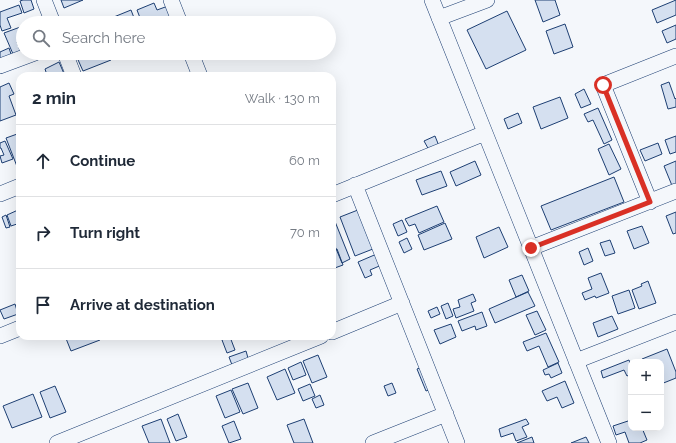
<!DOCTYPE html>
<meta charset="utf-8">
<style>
:root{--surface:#fff;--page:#f2f2f3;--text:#1f2937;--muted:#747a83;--line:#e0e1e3}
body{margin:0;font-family:Raleway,sans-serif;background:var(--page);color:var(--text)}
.controls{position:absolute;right:12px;bottom:12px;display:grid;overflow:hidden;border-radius:8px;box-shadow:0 4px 16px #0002}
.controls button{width:36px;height:36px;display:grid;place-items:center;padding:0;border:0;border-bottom:1px solid var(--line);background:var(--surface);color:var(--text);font:20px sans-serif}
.stop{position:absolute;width:12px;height:12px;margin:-9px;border:3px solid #d93025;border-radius:50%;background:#fff}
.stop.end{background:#d93025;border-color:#fff;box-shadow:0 1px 4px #0008}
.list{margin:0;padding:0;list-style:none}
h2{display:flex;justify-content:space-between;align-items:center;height:52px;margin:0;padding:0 16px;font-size:17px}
h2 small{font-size:13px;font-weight:400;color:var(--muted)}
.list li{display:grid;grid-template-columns:26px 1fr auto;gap:12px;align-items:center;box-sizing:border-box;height:72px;padding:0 16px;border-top:1px solid var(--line)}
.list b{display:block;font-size:15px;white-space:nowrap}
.list em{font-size:13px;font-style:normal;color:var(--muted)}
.icon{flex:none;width:22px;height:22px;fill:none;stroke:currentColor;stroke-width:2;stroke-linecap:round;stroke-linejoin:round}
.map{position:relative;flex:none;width:676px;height:443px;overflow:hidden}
.search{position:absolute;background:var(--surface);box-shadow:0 4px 16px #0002;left:16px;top:16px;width:320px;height:44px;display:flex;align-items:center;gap:10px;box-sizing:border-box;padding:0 14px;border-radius:22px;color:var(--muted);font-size:15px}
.panel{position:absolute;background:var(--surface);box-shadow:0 4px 16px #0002;left:16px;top:72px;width:320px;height:268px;border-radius:12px}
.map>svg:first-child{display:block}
.building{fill:#d5e0f0;stroke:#1d3f73}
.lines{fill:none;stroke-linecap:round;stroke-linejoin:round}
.minor-casing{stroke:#1d3f73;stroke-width:16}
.minor{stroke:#f4f7fb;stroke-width:15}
.route{stroke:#d93025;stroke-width:5}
</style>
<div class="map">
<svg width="676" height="443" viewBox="0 0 676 443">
<rect width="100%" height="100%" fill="#f4f7fb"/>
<path class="building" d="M23 0H31L34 9 24 13 20 1Z
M61 0H83L64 8Z
M535 0H555L560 15 543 22Z
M676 0V15L657 23 652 10Z
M154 3 157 10 168 6 174 23H142L137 10Z
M19 5 22 13 7 18 11 28 2 31 0 25V12Z
M131 10 136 23H99Z
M507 11 526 50 486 69 467 30Z
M565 24 573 47 554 54 546 31Z
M676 25V39L667 43 662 31Z
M23 26V33L18 35 20 41 17 42 20 51 13 54 4 33Z
M9 48 12 57 0 62V52Z
M75 53H89L91 58 104 53H108L111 60 83 71Z
M59 62 65 76H54L53 73 47 75 45 69Z
M669 82 675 99 676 98V107L668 109 661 85Z
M9 83 14 94 9 96 16 115 0 121V87Z
M584 89 591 104 581 108 575 94Z
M560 97 568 118 541 129 533 107Z
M598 108 612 140 604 144 593 120 588 122 584 114Z
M518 113 522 123 508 129 504 119Z
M20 133V169H18L6 138Z
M435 136 439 146 429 150 424 141Z
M676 136V152L670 154 665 140Z
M5 141 13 159 2 163 0 156 4 155 1 148H0V143Z
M658 143 662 154 645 161 640 150Z
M609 144 621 169 609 175 598 149Z
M475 161 481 175 456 186 450 172Z
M676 161V187L673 188 664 166Z
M441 171 447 186 422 195 416 180Z
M614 177 624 202 551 230 541 206Z
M437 206 444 222 419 233 415 224 409 226 405 219Z
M363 208 378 247 355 256 340 217Z
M18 210 20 215V223L11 226 7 215Z
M676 212V233L673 234 666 216Z
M6 215 10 227 6 228 2 217Z
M334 219 350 259 342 263 332 239V220Z
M402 220 407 232 398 236 393 224Z
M445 223 452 239 424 250 418 235Z
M642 226 649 243 634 249 627 231Z
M499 227 508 247 484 258 476 237Z
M407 238 412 249 404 253 399 242Z
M610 240 615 253 605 256 600 243Z
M588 248 593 261 584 265 579 252Z
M337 249 343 265 332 269V251Z
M379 253 384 264 370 270 372 275 365 278 358 262Z
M601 273 609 293 596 298 595 296 585 300 582 293 592 289 588 278Z
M522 275 529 291 516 297 509 280Z
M648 281 656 303 639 309 632 290 642 286 641 284Z
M629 290 635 308 618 314 612 296Z
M528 292 535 306 495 323 489 309Z
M473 294 476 301 471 303 474 311 456 318 453 309 460 307 458 300Z
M448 303 453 316 446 319 441 306Z
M15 304 18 314 4 319 0 310Z
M437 307 440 314 431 318 428 311Z
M537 311 546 330 535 335 526 315Z
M482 312 487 326 476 330 475 326 462 331 458 321Z
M612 316 618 329 598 337 593 323Z
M451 324 456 337 440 344 434 330Z
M546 333 559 362 548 367 539 346 527 351 523 342Z
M65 336H99L100 340 71 351Z
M230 337 235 350 227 353 222 340Z
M667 349 676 372V378L661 384V362H643L642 359Z
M246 351 248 358 232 365 229 357Z
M318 355 327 377 312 383 303 361Z
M629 360 631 366V374L627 376 624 370 603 378 601 371Z
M301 362 306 375 293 380 288 368Z
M558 363 562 373 551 378 549 374 545 375 543 370Z
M425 366 434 388 426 391 417 369Z
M285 369 295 393 277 400 267 377Z
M565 381 574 403 562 408 557 397 547 401 542 391Z
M248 383 258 408 243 414 232 389Z
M392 383 396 393 388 396 384 386Z
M310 384 315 396 303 401 298 389Z
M55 386 66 412 50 418 40 392Z
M231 390 240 412 225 418 216 396Z
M33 394 42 417 12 428 3 406Z
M320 395 324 405 316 408 312 399Z
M178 414 187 437 176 441 167 419Z
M161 419 170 443H149L142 426Z
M304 419 313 443H294L287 425Z
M526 419 529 424 522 427 527 437 516 441 513 433 501 437 499 429Z
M631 420V428H642L647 440 640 443H629L625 432 616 435 613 426Z
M234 421 241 439 229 443 222 426Z
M532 437 534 443H517Z
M586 437 589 443H571Z"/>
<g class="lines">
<g class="minor-casing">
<path id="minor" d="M44 0 53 23
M171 0 180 23
M432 0 609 443
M439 18 487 0
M65 53 74 76
M191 53 200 76
M0 66 35 53
M355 185 457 443
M0 194 20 186
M332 195 485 133
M650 202 603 85 676 56
M531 248 676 191
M332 332 402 303
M0 336 20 328
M576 361 676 322
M57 443 321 336
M373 443 446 414"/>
</g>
<use href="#minor" class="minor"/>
</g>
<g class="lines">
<path class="route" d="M531 248 650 202 603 85"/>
</g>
</svg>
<div class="controls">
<button>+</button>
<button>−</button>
</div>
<div class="stop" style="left:603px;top:85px"></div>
<div class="stop end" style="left:531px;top:248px"></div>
<div class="search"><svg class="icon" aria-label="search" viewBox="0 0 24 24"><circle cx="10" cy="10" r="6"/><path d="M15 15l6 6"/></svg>Search here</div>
<section class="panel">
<h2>2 min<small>Walk · 130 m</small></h2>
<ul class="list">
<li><svg class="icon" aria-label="ahead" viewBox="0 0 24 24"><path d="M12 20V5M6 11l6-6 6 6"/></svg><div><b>Continue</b></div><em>60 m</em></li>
<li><svg class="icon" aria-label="right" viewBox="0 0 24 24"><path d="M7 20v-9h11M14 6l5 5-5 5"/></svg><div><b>Turn right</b></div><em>70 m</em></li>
<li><svg class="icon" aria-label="arrive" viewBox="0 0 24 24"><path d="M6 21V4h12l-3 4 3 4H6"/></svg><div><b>Arrive at destination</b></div></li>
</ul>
</section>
</div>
